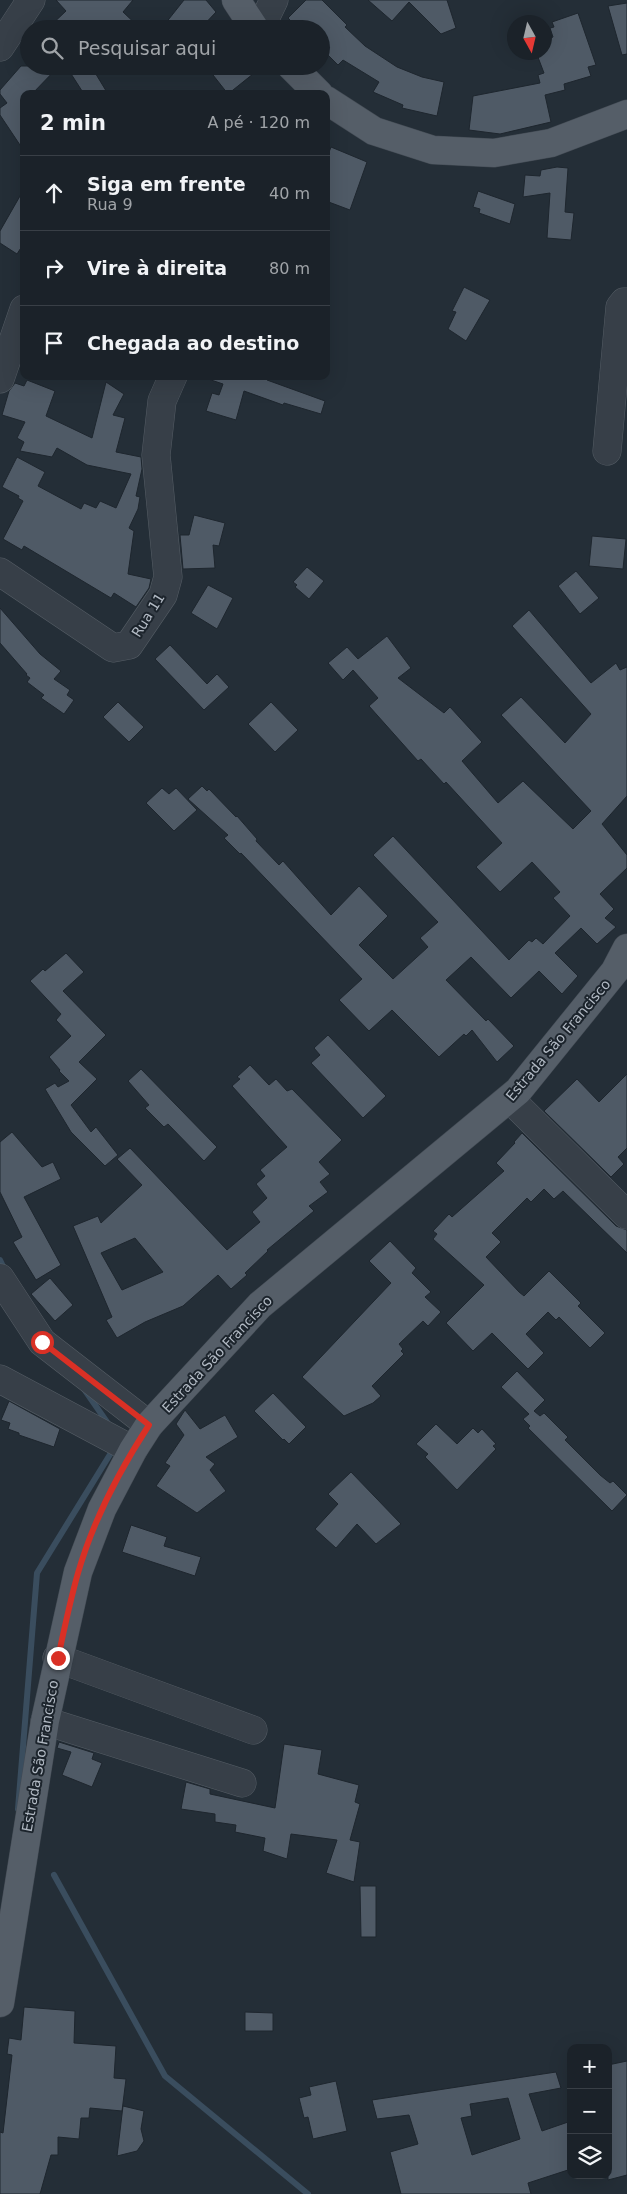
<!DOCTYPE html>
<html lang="pt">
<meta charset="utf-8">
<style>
:root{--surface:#1b2229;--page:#242a31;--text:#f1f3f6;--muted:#a0a4a8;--line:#393f46}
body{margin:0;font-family:"DejaVu Sans",sans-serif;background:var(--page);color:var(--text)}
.controls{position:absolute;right:15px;bottom:15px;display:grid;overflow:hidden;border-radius:10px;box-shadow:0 5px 20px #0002}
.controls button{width:45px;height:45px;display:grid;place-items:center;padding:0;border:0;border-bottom:1px solid var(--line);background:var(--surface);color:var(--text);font:25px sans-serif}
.compass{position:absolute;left:507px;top:15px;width:45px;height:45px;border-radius:50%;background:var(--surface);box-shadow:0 5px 20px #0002;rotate:172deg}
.stop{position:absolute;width:15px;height:15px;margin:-11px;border:4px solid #d93025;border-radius:50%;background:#fff}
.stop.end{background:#d93025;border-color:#fff;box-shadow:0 1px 5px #0008}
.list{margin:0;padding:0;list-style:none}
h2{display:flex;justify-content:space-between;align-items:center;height:65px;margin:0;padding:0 20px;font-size:21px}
h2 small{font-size:16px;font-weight:400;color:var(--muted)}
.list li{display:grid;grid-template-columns:32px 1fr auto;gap:15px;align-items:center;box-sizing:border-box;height:75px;padding:0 20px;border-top:1px solid var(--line)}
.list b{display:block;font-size:19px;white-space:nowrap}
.list p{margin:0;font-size:16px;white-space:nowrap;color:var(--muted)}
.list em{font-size:16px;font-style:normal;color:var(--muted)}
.icon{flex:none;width:28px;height:28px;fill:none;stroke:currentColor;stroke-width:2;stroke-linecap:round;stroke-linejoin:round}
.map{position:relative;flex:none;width:627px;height:2194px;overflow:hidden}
.search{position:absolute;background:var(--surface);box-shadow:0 5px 20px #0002;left:20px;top:20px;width:310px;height:55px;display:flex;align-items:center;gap:12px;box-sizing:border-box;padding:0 18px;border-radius:28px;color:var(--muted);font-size:19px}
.panel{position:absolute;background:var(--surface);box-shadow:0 5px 20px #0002;left:20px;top:90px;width:310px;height:290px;border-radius:10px}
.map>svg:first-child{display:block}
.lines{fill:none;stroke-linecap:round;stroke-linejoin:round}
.stream{stroke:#3a4d5e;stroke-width:6}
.building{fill:#4f5a66;stroke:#1e262e;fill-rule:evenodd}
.minor-casing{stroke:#555d65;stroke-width:29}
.major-casing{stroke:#434b54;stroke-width:29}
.minor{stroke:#373f48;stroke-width:28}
.major{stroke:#555e68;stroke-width:28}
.route{stroke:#d93025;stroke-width:6}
.labels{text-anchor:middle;stroke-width:4;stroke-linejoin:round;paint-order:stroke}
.street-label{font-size:14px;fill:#b2bac4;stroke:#1c242c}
</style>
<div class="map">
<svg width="627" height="2194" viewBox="0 0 627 2194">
<rect width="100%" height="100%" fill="#242e37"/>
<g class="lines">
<path class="stream" d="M0 1260 6 1273
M84 1389 109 1425
M18 1809 37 1573 114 1448
M54 1875 165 2076 308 2194"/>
</g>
<path class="building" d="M56 0H133L123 12 141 29H47L66 11Z
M184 0H206L216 12 200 29H161Z
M306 0H322L347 25 345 27 365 46 397 67 422 77 444 82 437 116 402 108 403 105 373 92 379 82 343 60 338 65 321 48V29H299L288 18Z
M368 0H447L456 28 441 34 409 2 392 21Z
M627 3V54L622 55 608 6Z
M578 13 596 65 588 67 591 76 564 84 565 90 545 95 551 122 500 134 469 130 473 96 540 83 538 75 544 73 536 52H544V41L553 37 550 28 554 27 552 22Z
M21 66H59L32 94H24V151L0 115V108L7 103 0 94V90Z
M66 66H91L108 94H84Z
M223 66H263L228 94 213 75Z
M331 147 367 162 350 210 326 201V160Z
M557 167 568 168 565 212 574 213 571 240 547 238 550 193 523 197 525 175 540 176 541 170Z
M24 189V243L17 254 0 243V231Z
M478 191 515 204 510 224 479 213 480 209 473 207Z
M464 287 490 300 466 341 448 329 456 312 452 311Z
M209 376H269L267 380 325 401 321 414 284 403 283 405 244 391 236 420 206 411 212 393 219 395 223 384 208 379Z
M27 380 55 391 46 416 92 438 106 382 124 394 113 415 125 418 116 452 141 457 142 469 136 496 140 497 138 509 129 528 134 531 128 574 151 579 149 588 136 607 114 593 111 598 24 546 22 550 3 539 23 501 18 498 19 496 2 487 17 457 45 472 38 486 81 509 84 503 96 508 100 501 116 508 131 474 87 465 57 448 52 457 20 451 24 442 17 438 25 422 2 415 9 391 15 383 24 386Z
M194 515 225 523 219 546 213 545 215 568 183 569 180 535H189Z
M592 536 626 539 623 569 589 566Z
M307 567 324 581 309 599 295 587 297 585 293 582Z
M576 571 599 598 580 614 558 586Z
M208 585 233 598 217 629 191 613Z
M0 608 40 654 61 671 54 679 70 690 67 695 74 700 64 714 41 698 44 695 27 682 30 678 26 675 27 674 0 643Z
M529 610 591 683 616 663 620 670 627 667V796L602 824 627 855V868L600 894 614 909 605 918 616 927 597 944 581 928 555 953 578 976 562 994 539 971 511 998 471 957 446 980 486 1021 488 1019 514 1046 497 1062 472 1030 466 1036 464 1034 439 1057 392 1010 369 1031 339 1000 362 979 241 853 240 854 224 838 228 835 188 799 202 786 207 791 209 789 236 817 237 816 257 839 256 841 279 865 283 861 331 915 359 886 388 916 359 945 393 979 428 947 420 938 438 922 373 855 393 836 509 960 529 940 532 942 536 938 543 944 570 916 553 898 560 892 532 862 500 892 476 867 502 843 446 782 444 784 421 759 418 761 369 706 378 698 353 670 343 680 328 663 347 647 358 659 387 636 411 668 398 678 444 713 450 707 482 742 462 761 498 803 523 781 573 829 591 811 501 715 521 697 565 743 591 714 512 626Z
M170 645 207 684 217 674 229 687 204 710 155 659Z
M118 702 144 727 129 742 103 717Z
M271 702 298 730 275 752 248 724Z
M162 788 169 794 176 788 197 810 174 831 146 803Z
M66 953 84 972 63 991 106 1035 79 1062 97 1079 71 1105 91 1132 96 1127 118 1155 105 1166 71 1132 45 1089 55 1083 58 1087 69 1081 59 1071 60 1070 49 1057 71 1036 56 1020 61 1014 30 981 43 969 45 971Z
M328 1035 386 1096 363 1118 311 1063 320 1055 314 1048Z
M250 1065 269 1085 276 1079 287 1091 292 1089 342 1140 319 1162 330 1174 320 1182 328 1192 309 1206 314 1211 267 1250 268 1251 245 1273 247 1275 231 1289 218 1275 183 1306 145 1322 117 1338 106 1320 112 1317 73 1226 98 1216 101 1223 142 1185 117 1159 130 1148 227 1250 260 1222 252 1212 267 1198 256 1184 265 1176 260 1170 287 1147 232 1086 240 1079 237 1077ZM135 1238 163 1272 122 1290 101 1253Z
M141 1069 217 1147 204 1161 168 1124 164 1127 145 1108 149 1105 128 1081Z
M627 1074V1148L618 1157 624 1164 611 1177 544 1111 577 1079 599 1102Z
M12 1132 42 1167 53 1162 61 1179 24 1197 61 1265 36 1280 13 1242 22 1237 0 1192V1142Z
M522 1133 616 1226 627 1230V1253L563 1191 554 1199 544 1189 531 1202 527 1198 492 1233 501 1242 486 1257 519 1292 524 1296 549 1271 581 1303 578 1306 605 1333 590 1348 559 1317 556 1320 548 1312 526 1334 544 1353 528 1369 492 1333 473 1351 446 1323 484 1285 433 1239 437 1234 433 1231 449 1214 452 1217 504 1171 496 1163 515 1143 514 1142Z
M390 1241 416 1268 412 1273 431 1292 425 1297 441 1312 428 1326 423 1321 399 1344 403 1349 401 1351 404 1354 372 1386 381 1396 373 1403 344 1416 302 1377 391 1283 369 1261Z
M50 1278 73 1305 55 1321 31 1294Z
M517 1371 545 1400 534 1411 540 1416 544 1413 568 1437 565 1440 600 1475 610 1483 613 1481 627 1495 612 1511 528 1428 530 1426 523 1419 529 1414 501 1387Z
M273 1393 306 1427 289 1444 284 1439 283 1440 254 1411Z
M9 1401 60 1429 54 1447 19 1435V1433L8 1429 10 1423 1 1420Z
M185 1410 200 1429 225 1415 238 1437 206 1457 215 1464 210 1470 226 1491 197 1513 156 1486 170 1466 165 1463 184 1435 176 1424Z
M436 1424 457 1444 473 1428 478 1433 482 1429 496 1444 493 1446 496 1449 457 1490 425 1457 428 1454 416 1444Z
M351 1472 401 1524 376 1544 357 1524 336 1548 315 1529 338 1504 328 1494Z
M131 1525 167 1537 164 1546 201 1557 195 1576 122 1552Z
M59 1742 94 1753 92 1759 102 1763 92 1787 62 1775 71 1752 57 1748Z
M284 1744 322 1750 318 1774 359 1785 355 1802 360 1804 350 1840 360 1842 354 1882 326 1873 337 1840 291 1834 287 1859 263 1851 265 1838 235 1832 236 1825 215 1822V1814L181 1809 186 1782 210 1789V1794L275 1808Z
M360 1886H376V1937H361Z
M24 2007 75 2011 74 2043 116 2046 114 2078 126 2079 122 2111 90 2108 89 2118H81L79 2139 58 2137V2155H51L40 2194H0V2132L3 2133 12 2055 7 2054 9 2038 21 2040Z
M245 2012 273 2013V2031H245Z
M627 2061V2175L608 2180V2065Z
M556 2072 561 2088 529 2094 542 2131 571 2121V2169L528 2183 531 2194H401L390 2152 418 2144 409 2115 377 2119 372 2100ZM508 2098 520 2139 472 2155 461 2118 472 2116 470 2104Z
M336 2081 347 2131 313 2139 308 2117 304 2118 299 2098 311 2095 309 2087Z
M123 2106 144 2111 141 2129 144 2141 137 2151 117 2156Z"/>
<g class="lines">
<g class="minor-casing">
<path id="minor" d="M260 29 274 0
M0 47 31 0
M0 379 24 309
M607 451 620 307 624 302H627
M0 572 113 648 129 645 163 595 168 577 156 455 162 401 173 376
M510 1099 627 1215
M0 1278 42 1342 149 1425
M0 1379 133 1450
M57 1658 253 1730
M45 1721 242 1783"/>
</g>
<g class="major-casing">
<path id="major" d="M236 0 255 29
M291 66 319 94
M326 100 374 131 433 150 494 153 551 143 627 114
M0 2003 45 1721 78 1572 102 1509 133 1450 149 1425 260 1305 518 1091 615 971 627 948"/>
</g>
<use href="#minor" class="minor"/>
<use href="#major" class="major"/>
</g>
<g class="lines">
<path class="route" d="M42 1342 149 1425C119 1471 93 1521 78 1573 70 1601 64 1630 58 1658"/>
</g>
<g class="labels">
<g class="street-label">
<text transform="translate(148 615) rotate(-58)" y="5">Rua 11</text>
<text transform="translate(558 1040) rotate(-50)" y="5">Estrada São Francisco</text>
<text transform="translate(217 1354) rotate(-47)" y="5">Estrada São Francisco</text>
<text transform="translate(40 1756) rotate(-80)" y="5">Estrada São Francisco</text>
</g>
</g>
</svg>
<div class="controls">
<button>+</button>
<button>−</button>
<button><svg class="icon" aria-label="layers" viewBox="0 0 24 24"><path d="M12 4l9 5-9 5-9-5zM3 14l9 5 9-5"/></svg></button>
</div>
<svg class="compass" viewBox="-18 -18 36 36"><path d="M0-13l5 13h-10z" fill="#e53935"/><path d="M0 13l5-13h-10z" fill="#a0a4a8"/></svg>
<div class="stop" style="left:42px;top:1342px"></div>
<div class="stop end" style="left:58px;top:1658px"></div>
<div class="search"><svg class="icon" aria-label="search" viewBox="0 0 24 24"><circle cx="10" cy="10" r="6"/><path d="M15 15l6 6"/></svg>Pesquisar aqui</div>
<section class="panel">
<h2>2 min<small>A pé · 120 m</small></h2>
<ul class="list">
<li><svg class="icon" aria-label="ahead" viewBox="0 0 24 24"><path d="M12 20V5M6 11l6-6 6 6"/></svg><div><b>Siga em frente</b><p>Rua 9</p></div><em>40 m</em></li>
<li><svg class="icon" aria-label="right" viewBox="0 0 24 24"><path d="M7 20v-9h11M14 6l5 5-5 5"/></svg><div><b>Vire à direita</b></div><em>80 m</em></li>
<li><svg class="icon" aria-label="arrive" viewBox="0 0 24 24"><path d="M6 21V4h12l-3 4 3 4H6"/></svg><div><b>Chegada ao destino</b></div></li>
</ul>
</section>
</div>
